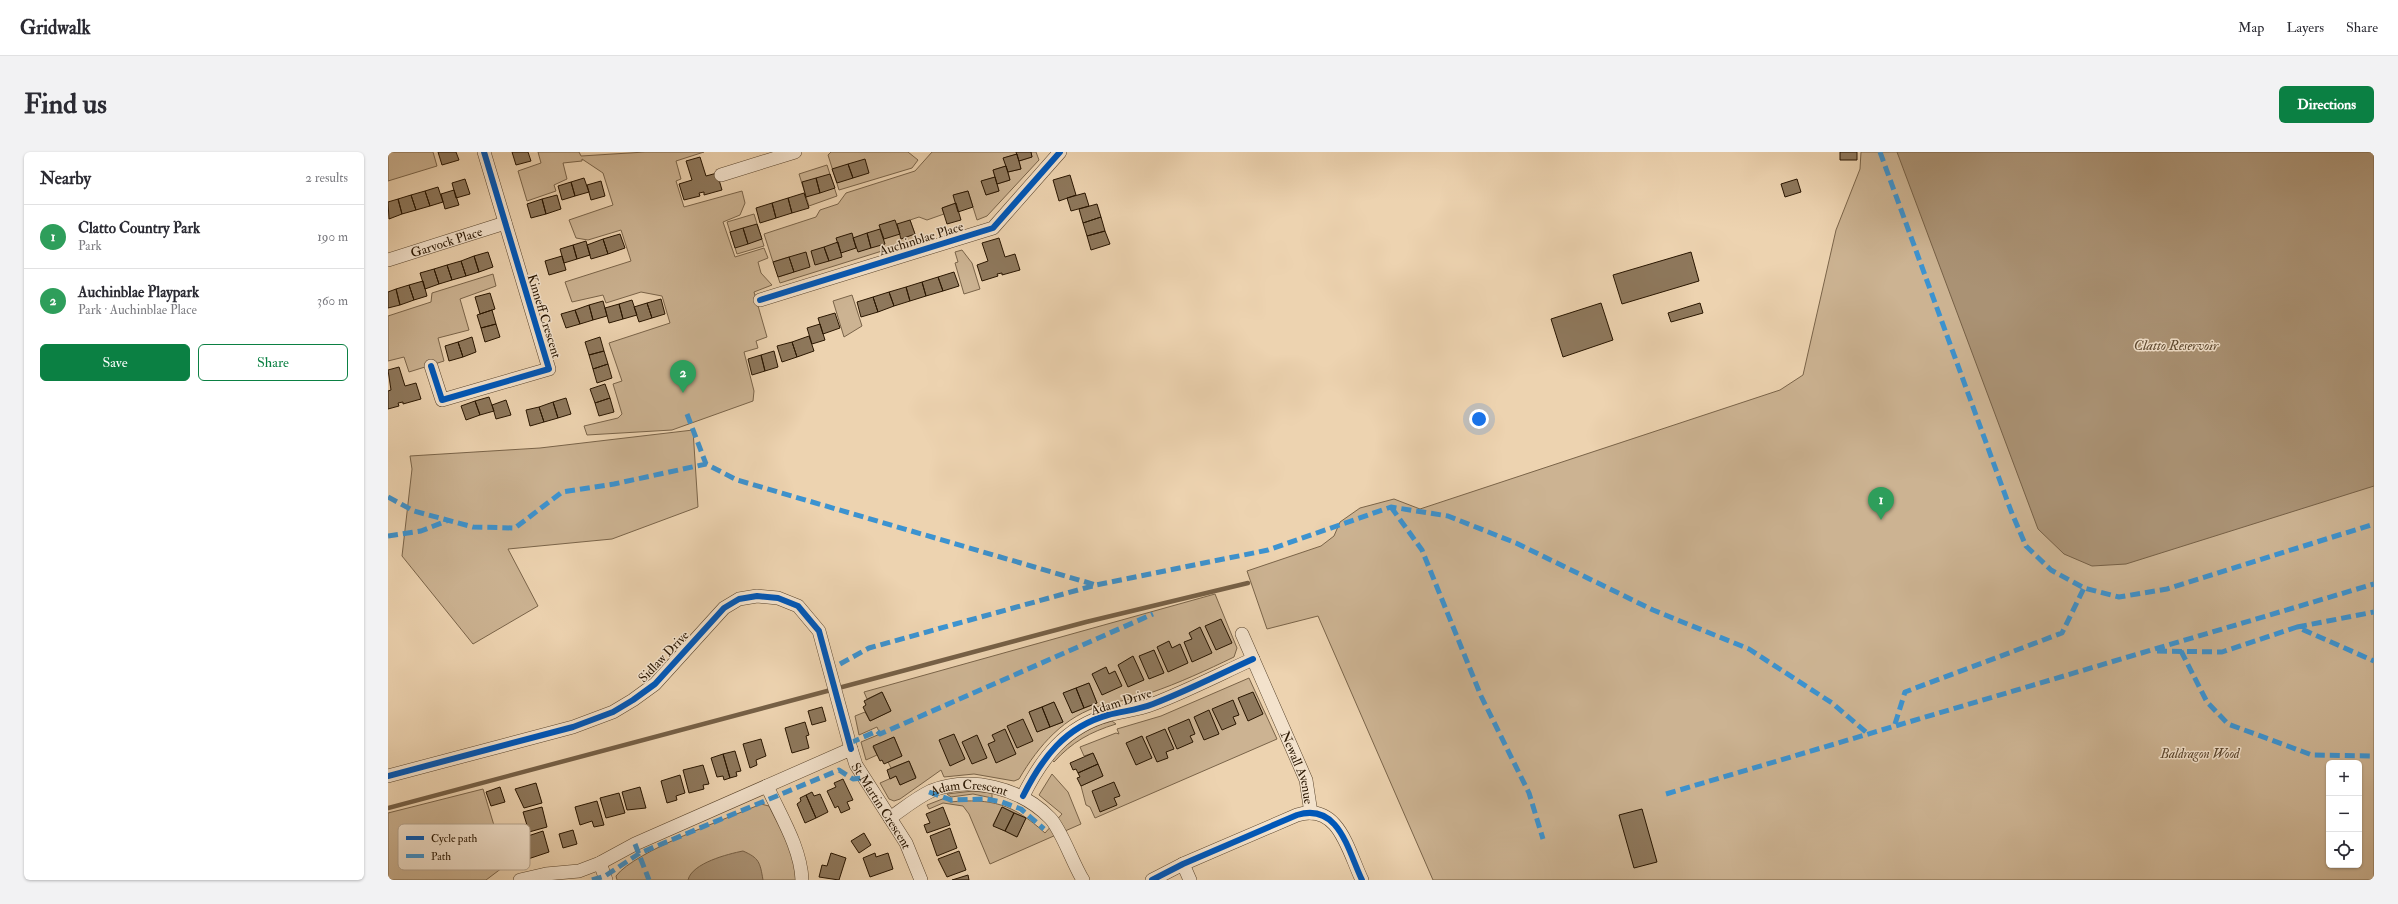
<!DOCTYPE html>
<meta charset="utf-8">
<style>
:root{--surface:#fff;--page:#f2f2f3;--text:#2b2b33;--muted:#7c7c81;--line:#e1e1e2;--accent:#0b8043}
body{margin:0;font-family:"IM FELL Double Pica",serif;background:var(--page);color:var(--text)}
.controls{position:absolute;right:12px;bottom:12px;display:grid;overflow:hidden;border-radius:6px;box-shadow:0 1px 3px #0004}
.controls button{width:36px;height:36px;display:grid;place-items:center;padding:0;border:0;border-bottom:1px solid var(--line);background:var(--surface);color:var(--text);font:20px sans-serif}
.you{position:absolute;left:1091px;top:267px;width:14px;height:14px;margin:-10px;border:3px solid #fff;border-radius:50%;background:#1a73e8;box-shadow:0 0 0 6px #1a73e833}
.badge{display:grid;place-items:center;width:26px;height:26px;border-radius:50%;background:var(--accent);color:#fff;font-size:13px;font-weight:700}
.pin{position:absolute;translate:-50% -33px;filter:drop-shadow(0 1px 2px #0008)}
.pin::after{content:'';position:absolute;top:21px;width:14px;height:12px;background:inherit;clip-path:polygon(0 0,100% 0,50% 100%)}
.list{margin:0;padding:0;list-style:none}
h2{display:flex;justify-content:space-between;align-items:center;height:52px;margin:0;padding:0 16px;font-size:17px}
h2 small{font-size:13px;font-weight:400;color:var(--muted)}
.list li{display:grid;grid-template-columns:26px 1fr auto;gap:12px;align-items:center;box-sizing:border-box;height:64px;padding:0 16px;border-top:1px solid var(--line)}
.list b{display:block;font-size:15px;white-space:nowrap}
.list p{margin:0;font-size:13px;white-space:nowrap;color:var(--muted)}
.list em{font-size:13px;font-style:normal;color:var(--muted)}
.actions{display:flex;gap:8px;padding:12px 16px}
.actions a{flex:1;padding:9px 0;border:1px solid var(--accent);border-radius:6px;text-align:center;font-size:14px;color:var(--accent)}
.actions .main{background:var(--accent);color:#fff}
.icon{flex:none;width:22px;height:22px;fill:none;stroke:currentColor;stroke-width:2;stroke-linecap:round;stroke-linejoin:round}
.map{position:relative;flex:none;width:1986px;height:728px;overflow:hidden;border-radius:6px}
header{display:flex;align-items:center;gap:24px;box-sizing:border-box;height:56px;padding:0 20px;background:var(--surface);border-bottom:1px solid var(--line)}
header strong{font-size:19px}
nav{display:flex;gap:22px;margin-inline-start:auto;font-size:14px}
.intro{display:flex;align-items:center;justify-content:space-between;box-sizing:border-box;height:96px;padding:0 24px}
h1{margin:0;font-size:28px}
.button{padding:10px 18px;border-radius:6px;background:var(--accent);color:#fff;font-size:14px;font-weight:700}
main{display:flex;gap:24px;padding:0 24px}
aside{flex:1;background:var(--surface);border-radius:6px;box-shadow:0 1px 3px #0004}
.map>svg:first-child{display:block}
.green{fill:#ccb392;stroke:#7a6449;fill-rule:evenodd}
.water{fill:#aa9274;stroke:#766046}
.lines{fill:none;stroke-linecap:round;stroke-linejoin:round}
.stream{stroke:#766046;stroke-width:4.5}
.building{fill:#8e785c;stroke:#281500}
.minor-casing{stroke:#59442c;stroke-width:14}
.minor{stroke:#f3e2cc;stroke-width:13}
.quiet{stroke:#3c93d0;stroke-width:5;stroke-dasharray:10 5;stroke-linecap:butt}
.cycleway-casing{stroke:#f3e2cc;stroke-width:8}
.cycleway{stroke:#0057b8;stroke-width:6}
.labels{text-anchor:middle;stroke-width:3;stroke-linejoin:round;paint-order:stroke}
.street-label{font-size:13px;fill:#281500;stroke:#f3e2cc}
.park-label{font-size:13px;font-style:italic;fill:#59442c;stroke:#f3e2cc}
.water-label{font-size:14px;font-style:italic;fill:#5c472e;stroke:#f3e2cc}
.key{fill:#f3e2cc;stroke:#b6a48f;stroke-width:1}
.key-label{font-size:11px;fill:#281500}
</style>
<header>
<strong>Gridwalk</strong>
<nav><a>Map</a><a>Layers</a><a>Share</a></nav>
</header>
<div class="intro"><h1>Find us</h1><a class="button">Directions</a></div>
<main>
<aside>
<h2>Nearby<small>2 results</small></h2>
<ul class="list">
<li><span class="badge" style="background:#2e9e5b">1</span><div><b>Clatto Country Park</b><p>Park</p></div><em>190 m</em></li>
<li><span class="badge" style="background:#2e9e5b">2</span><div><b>Auchinblae Playpark</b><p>Park · Auchinblae Place</p></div><em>360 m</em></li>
</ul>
<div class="actions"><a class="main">Save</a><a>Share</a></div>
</aside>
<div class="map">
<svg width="1986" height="728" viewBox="0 0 1986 728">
<rect width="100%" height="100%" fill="#edd3b0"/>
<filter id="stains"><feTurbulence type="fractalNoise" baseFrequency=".005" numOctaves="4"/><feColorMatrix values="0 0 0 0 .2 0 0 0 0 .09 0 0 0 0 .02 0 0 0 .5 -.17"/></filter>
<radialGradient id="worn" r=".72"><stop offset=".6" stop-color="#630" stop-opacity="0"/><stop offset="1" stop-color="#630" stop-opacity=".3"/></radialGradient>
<path class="green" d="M0 0H45L49 14 0 29Z
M150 0H191L193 4 257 0H316L288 9 293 27 288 29 296 55 354 39 357 51 352 63 335 70 347 105 376 96 380 106 370 110 373 121 384 133 366 140 379 185 368 189 370 196 356 200 366 239 365 249 284 278 199 283 196 274 230 266 234 262 225 232 234 229 221 191 282 171 274 144 253 140 218 151 215 143 184 150 177 130 243 109 233 78 200 88 188 86 181 68 225 53 215 21 194 7V9L175 11 179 27 166 33 168 39 139 49 130 19 153 11Z
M443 0H520L530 8 524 16 451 38 440 3Z
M544 0H628L629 2 616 6 618 14 605 18 607 25 594 29 598 43 611 39 609 32 622 28 620 20 633 17 631 9 644 5 643 0H648L651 8 599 64 589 68 580 39 566 43 568 51 554 56 556 62 539 68 531 65 522 68 529 88 392 131 390 125 406 120 401 105 385 110 376 82 428 65 432 58 450 52 458 41 527 19Z
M1473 0H1986V728H1045L930 464 879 477 859 419 933 394 946 384 952 370 972 356 1006 347 1032 357 1392 238 1415 223 1448 78 1472 17ZM1941 611H1971V713H1941Z
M439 13 449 44 421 54 411 22Z
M366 62 376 94 349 102 339 70Z
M574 98 584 111 592 137 576 142 567 111 570 110 567 100Z
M105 122 108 134 72 147 81 178 50 186 56 209 21 220 16 205 0 209V164L43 150 44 141Z
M464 143 474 174 456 185 445 149Z
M305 278 310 355 224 387 120 397 150 454 85 492 14 404 24 317 22 304 152 296Z
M827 442 849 496 846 505C819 518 791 531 762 541 747 547 731 549 715 553 676 564 651 593 631 627L626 629 586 622 556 625 553 618 512 647 506 649 501 647 492 631 508 624 512 633 528 625 521 609 503 616 500 610 514 604 506 585 485 595 489 603 478 608 473 590 492 582 489 575 471 583 467 564 477 560 482 569 503 559 494 540 479 547 476 540ZM701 531 709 551 684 561 676 541ZM666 550 675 570 649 580 641 560Z
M861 526 889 587 707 666 702 655 698 653 693 634 715 624 705 601 696 604 692 595 728 581 731 582 729 577 773 564Z
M724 569 728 572C702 580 684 590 666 610L663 607C684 588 697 576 724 569Z
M664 622 680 640 693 672 602 712 581 662 575 654 555 651 541 657 539 653 557 646 562 650C604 646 625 652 657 681L674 662 651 643ZM614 655 638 666 629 685 605 673Z
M95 637 118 713 98 728H0V661Z
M585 639 604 641V646L585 642 563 645 559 642Z
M373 652 381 654C392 677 408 702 408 728H229L228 724C248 698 339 667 373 652Z"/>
<path class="water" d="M1509 0H1986V334L1738 412 1704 414 1676 402 1650 377Z
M355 699C371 706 372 710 375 728H300C304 711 340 702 355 699Z"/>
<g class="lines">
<path class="stream" d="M0 656 698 470 860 431"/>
</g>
<path class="building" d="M50 0H68L71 8 54 13Z
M124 0H140L143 9 128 13Z
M628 0H643L644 5 631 9Z
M1452 0H1469V8H1452Z
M629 2 633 17 620 20 615 6Z
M312 5 318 24 329 21 334 38 316 43V40L311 41 312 44 296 48 291 32 304 28 298 9Z
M477 7 481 21 465 26 460 12Z
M460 12 465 26 449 31 444 17Z
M618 14 622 28 609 32 605 18Z
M442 22 447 36 432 41 428 26Z
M682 23 688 43 671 49 665 28Z
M607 25 611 39 598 43 593 29Z
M196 26 201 40 187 44 183 30Z
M428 26 432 41 418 45 414 30Z
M77 27 82 42 68 46 64 31Z
M1409 27 1413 40 1397 45 1393 32Z
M213 29 217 44 203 48 199 33Z
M183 30 187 44 174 48 170 34Z
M50 35 55 50 42 54 37 39Z
M66 38 71 53 57 57 53 42Z
M37 39 42 54 28 58 23 43Z
M580 39 585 55 570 60 565 43Z
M416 41 421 56 404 61 400 46Z
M697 41 701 54 683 59 679 46Z
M23 43 28 58 14 62 10 47Z
M169 43 173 57 158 62 154 47Z
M400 46 404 61 388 66 384 51Z
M10 47 14 62 1 67 0 50Z
M154 47 158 62 143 66 139 52Z
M384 51 388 66 372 71 368 56Z
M568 51 573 68 559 72 554 56Z
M709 52 713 65 695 71 691 57Z
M713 65 717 79 699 84 695 71Z
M507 68 512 82 496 87 491 73Z
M522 68 527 82 513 87 509 72Z
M369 72 374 87 360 92 355 76Z
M355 76 360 92 347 96 342 80Z
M492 77 497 92 483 96 479 81Z
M717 79 722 92 703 98 699 84Z
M464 81 468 96 453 101 448 86Z
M479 81 483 96 470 100 465 86Z
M232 82 237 96 220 102 215 87Z
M611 86 617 105 627 102 632 118 614 123V121L609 122 610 124 594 129 589 113 600 109 594 91Z
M215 87 220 102 203 107 199 93Z
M198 89 202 103 189 107 185 93Z
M450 90 454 105 441 109 436 95Z
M185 93 189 107 176 111 172 97Z
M436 95 441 109 427 113 423 99Z
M100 100 105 115 91 120 86 104Z
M418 100 422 115 406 120 401 105Z
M1303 100 1311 129 1234 152 1225 123Z
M86 104 91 120 78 124 73 109Z
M174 104 178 118 161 123 157 109Z
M401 105 406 120 390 125 385 110Z
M73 109 78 124 64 128 59 113Z
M59 113 64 128 51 132 46 117Z
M46 117 51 132 37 137 32 121Z
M566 120 571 134 555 139 550 125Z
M550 125 555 139 538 144 534 130Z
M35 129 39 144 26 148 21 133Z
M534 130 538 144 522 149 518 135Z
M21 133 26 148 12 153 8 137Z
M518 135 522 149 506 154 501 140Z
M8 137 12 153 0 156V140Z
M501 140 506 154 490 160 485 145Z
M102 141 107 157 92 162 87 145Z
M485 145 490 160 473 165 469 150Z
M273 147 277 162 264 166 259 151Z
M244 148 249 163 235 167 231 152Z
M215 149 219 164 205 168 201 153Z
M259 151 264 166 251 170 246 155Z
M1213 151 1225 188 1175 205 1163 167Z
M1312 151 1315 161 1283 170 1280 161Z
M231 152 235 167 221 171 217 156Z
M201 153 205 168 192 172 187 158Z
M104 158 108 172 93 176 89 163Z
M187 158 192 172 178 176 173 162Z
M447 161 452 176 435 182 430 166Z
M108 172 112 185 97 190 93 176Z
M432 172 437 188 424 192 419 176Z
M421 184 426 199 409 205 404 190Z
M84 185 88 200 75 205 70 190Z
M212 185 216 199 201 203 197 190Z
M70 190 75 205 61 209 57 194Z
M404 190 409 205 394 210 389 194Z
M216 199 220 212 205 217 201 203Z
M386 199 390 215 377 219 373 203Z
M373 203 377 219 364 223 360 207Z
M220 212 224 226 209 231 205 217Z
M11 215 17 234 28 231 33 247 15 252V250L10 251 11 254 0 257V239L3 238 0 218Z
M217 232 222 246 207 251 202 237Z
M101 245 106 259 92 263 87 249Z
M178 246 183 262 170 266 165 250Z
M222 246 226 260 211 264 207 251Z
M118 248 123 263 108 267 104 253Z
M87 249 92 263 78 268 73 254Z
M165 250 170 266 156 270 151 255Z
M151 255 156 270 142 274 138 258Z
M833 467 844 491 828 498 817 474Z
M812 475 824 501 804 510 796 490 804 487 801 481Z
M781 489 784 496 792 492 800 511 780 520 769 495Z
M766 498 776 521 761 527 751 504Z
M745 504 756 528 740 535 730 513Z
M718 515 721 522 727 519 734 534 714 543 704 522Z
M701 531 709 551 696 556 688 536Z
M688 536 696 556 684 561 675 541Z
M494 540 503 559 482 569 475 555 478 553 476 549Z
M865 540 875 562 860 569 850 546Z
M845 548 851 563 845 565 848 572 834 578 824 557Z
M666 550 675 570 662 575 654 555Z
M434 555 438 569 424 573 420 559Z
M654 555 662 575 649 580 641 560Z
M821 558 831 582 816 588 806 565Z
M635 567 645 589 629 596 619 574Z
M801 567 807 582 802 584 805 590 789 597 780 576Z
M417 570 421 583 418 584 421 596 404 601 397 576Z
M617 577 628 602 608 611 600 592 607 589 604 583Z
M777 577 786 597 778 600 780 606 769 610 758 585Z
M566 582 577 607 562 614 551 588Z
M589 583 599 606 584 612 574 590Z
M754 584 764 606 748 613 738 591Z
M506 585 514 604 496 612 494 608 492 609 485 594Z
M373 587 378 604 368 608 369 613 362 616 355 592Z
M347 599 353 619 348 620 349 624 342 626 335 602Z
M705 601 710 612 690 621 688 617 685 618 682 611Z
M335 602 342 626 336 628 335 624 329 625 323 606Z
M521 609 528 626 512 633 508 624 502 627 499 618Z
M710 612 715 624 693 634 689 626 692 625 690 621Z
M315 613 321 632 315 633 316 637 301 641 295 618Z
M292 623 297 641 288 644 289 648 279 651 273 629Z
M455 627 465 648 459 650 462 657 453 661 450 654 447 656 439 639 448 635 446 631Z
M726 630 732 644 726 646 729 653 712 660 704 639Z
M148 631 154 651 136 656 127 637Z
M112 635 117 650 103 654 98 640Z
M252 635 258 656 239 658 234 640Z
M424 640 426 644 432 642 440 660 428 666 418 643Z
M231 641 237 661 218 666 212 646Z
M418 643 428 666 417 671 409 652 413 649 412 646Z
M209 649 216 673 206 675 204 669 192 673 187 655Z
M154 655 159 675 141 680 135 660Z
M555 655 562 673 539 681 536 673 542 671 538 662Z
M614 655 626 661 617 679 605 674Z
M1254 657 1269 710 1246 716 1231 663Z
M626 661 638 666 629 685 617 679Z
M562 676 569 696 549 704 542 684Z
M185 678 189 692 175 696 171 682Z
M155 679 161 700 140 707 137 696 140 695 137 685Z
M476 681 483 693 471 701 463 689Z
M571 699 578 718 559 725 550 707Z
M443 701 458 706 451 728 431 725 434 713 439 714Z
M487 701 488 705 500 701 505 717 482 725 475 706Z
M580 723 581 728H564Z"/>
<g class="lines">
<g class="minor-casing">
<g id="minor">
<path d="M333 23 407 0"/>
<path id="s1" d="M0 108 117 71"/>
<path d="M372 148 605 76 672 0"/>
<path d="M43 214 54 248 161 217 96 0"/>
<path id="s2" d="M854 482 918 628 923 661"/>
<path d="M0 624 185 575 225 560 245 548 267 532 336 456 351 447 369 444 390 446 410 454 431 479 463 597"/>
<path d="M379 634C392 663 413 696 414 728"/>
<path d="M635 644C654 606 677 575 720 563 735 559 750 558 765 552 799 539 832 522 865 507"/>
<path id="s3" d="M502 666C515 657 528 646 543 639 582 623 633 636 662 666 673 677 685 712 695 728"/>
<path d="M212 711 218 728"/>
<path d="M795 712 802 728"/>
<path id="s4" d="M132 728 158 722 191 719 212 711 247 692 463 597 468 613 518 691 533 728"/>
<path d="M764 728 795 712 909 663C951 650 960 699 974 728"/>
</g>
</g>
<use href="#minor" class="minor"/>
<path class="quiet" d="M1492 0 1623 359 1638 394 1663 418 1696 436 1731 445 1779 437 1986 372
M299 262 318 312 349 328 708 433
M0 345 26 359 85 375 127 376 174 340 226 332 318 312
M1003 355 1034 398 1093 544 1141 641 1155 687
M0 384 33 379 61 368
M1909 475 1986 460
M1769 499 1834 500 1909 475 1986 509
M1793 499 1819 550 1840 572 1924 603 1986 604
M452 512 481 496 708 433 880 398 1003 355 1060 364 1128 391 1265 458 1361 497 1444 551 1479 581
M1507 572 1517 540 1674 481 1696 436
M462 591 489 579 492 582 765 462
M541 640 563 648 598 647 614 650 633 657 656 677
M1278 642 1986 432
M247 692 261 728
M204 728 217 724 252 701 451 618 465 627 476 626"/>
<g class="cycleway-casing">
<path id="cycleway" d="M372 148 605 76 672 0
M43 214 54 248 161 217 96 0
M0 624 185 575 225 560 245 548 267 532 336 456 351 447 369 444 390 446 410 454 431 479 463 597
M635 644C654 606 677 575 720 563 735 559 750 558 765 552 799 539 832 522 865 507
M764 728 795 712 909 663C951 650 960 699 974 728"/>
</g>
<use href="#cycleway" class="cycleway"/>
</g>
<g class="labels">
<g class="street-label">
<text transform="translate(533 86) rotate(-17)" y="5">Auchinblae Place</text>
<text dy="5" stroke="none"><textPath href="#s1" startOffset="61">Garvock Place</textPath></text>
<text transform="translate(157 164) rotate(73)" y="5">Kinneff Crescent</text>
<text transform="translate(275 504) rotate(-46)" y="5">Sidlaw Drive</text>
<text transform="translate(733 549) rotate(-17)" y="5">Adam Drive</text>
<text dy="5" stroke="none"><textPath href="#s2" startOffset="145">Newall Avenue</textPath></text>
<text dy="5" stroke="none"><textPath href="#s3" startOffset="88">Adam Crescent</textPath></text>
<text dy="5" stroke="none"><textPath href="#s4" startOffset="423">St Martin Crescent</textPath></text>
</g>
<g class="park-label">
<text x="1812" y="606">Baldragon Wood</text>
</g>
<g class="water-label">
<text x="1788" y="198">Clatto Reservoir</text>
</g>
</g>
<rect x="10" y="672" width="132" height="46" rx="6" class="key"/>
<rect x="18" y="684" width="18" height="4" fill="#0057b8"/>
<rect x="18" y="702" width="18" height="4" fill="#3c93d0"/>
<g class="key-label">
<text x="43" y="690">Cycle path</text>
<text x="43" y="708">Path</text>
</g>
<rect width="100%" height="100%" filter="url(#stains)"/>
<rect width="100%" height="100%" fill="url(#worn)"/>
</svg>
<div class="controls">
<button>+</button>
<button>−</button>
<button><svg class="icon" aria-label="locate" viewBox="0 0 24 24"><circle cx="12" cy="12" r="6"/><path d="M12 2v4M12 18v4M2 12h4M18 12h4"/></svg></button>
</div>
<div class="you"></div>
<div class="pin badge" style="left:1493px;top:368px;background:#2e9e5b">1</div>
<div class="pin badge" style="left:295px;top:241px;background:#2e9e5b">2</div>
</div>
</main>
